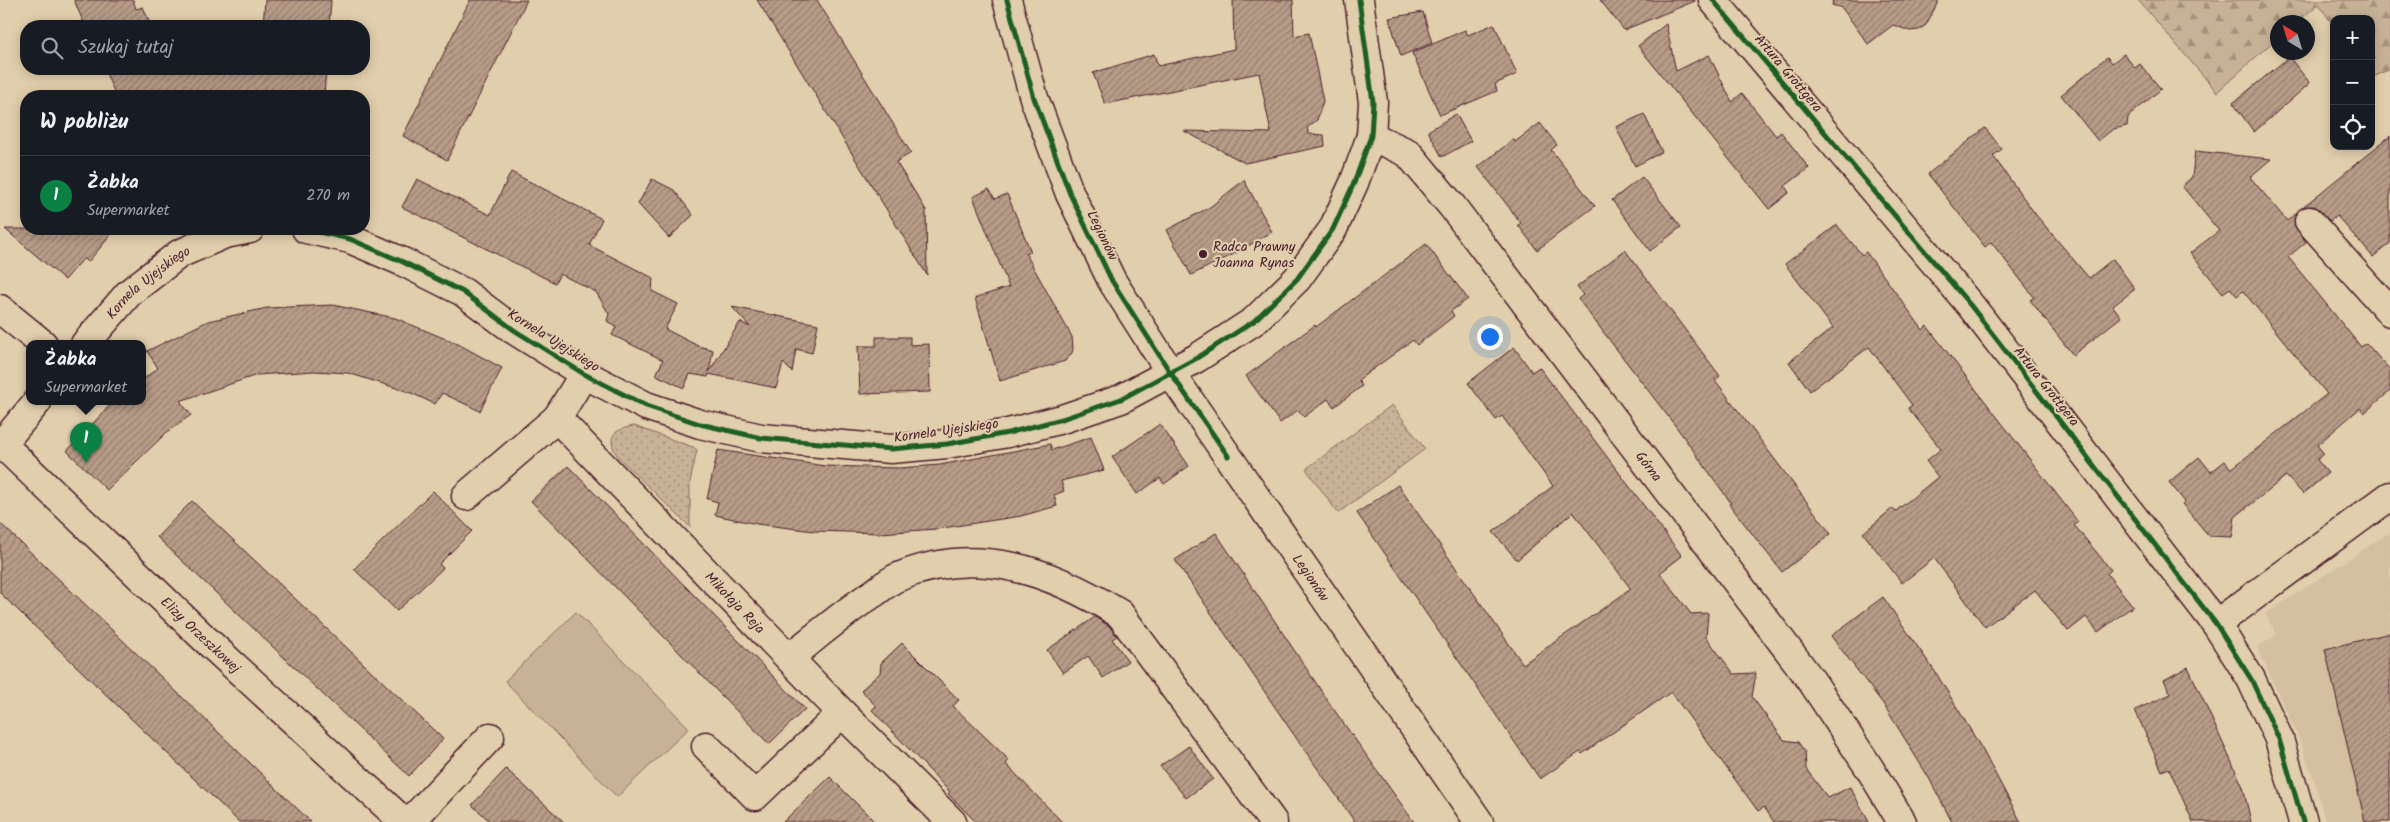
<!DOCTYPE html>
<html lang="pl">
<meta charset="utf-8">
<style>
:root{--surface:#171b24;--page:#242831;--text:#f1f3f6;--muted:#9ea1a6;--line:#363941;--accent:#0b8043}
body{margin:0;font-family:Kalam,sans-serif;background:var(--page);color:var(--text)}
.controls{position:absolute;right:15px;top:15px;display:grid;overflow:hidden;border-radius:10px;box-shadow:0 2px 12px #0003}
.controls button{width:45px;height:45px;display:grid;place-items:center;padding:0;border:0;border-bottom:1px solid var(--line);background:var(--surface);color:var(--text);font:25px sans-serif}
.compass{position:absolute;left:2270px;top:15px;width:45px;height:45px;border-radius:50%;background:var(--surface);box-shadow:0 2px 12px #0003;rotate:322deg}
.you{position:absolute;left:1489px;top:336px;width:18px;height:18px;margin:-12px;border:4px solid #fff;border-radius:50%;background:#1a73e8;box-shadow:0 0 0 8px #1a73e833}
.badge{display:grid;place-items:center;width:32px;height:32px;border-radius:50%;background:var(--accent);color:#fff;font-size:16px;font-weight:700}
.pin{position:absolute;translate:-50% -41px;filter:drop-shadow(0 1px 2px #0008)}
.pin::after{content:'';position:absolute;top:26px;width:18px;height:15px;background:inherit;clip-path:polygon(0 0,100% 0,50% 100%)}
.popup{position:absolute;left:26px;top:340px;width:120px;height:65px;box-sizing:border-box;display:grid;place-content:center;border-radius:10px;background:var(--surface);filter:drop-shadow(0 1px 4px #0005);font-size:16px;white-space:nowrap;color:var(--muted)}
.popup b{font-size:19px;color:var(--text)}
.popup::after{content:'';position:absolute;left:50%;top:100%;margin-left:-10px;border:10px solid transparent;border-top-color:var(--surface)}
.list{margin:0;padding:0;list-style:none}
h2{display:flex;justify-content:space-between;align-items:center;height:65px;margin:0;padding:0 20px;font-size:21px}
h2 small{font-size:16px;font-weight:400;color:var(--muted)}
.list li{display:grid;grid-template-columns:32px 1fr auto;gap:15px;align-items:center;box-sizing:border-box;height:80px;padding:0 20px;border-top:1px solid var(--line)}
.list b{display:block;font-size:19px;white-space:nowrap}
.list p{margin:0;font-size:16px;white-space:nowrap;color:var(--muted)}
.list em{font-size:16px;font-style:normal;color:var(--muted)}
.icon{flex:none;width:28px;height:28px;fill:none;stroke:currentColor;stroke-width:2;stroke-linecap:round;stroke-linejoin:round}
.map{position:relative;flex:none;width:2390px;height:822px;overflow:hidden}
.search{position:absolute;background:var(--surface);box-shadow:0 2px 12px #0003;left:20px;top:20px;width:350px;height:55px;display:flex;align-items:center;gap:12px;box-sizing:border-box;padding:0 18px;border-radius:20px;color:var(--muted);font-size:19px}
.panel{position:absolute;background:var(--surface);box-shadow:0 2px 12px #0003;left:20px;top:90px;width:350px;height:145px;border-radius:20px}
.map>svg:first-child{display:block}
.built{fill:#d4bfa1}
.green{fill:#c8b297;stroke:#896861}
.forest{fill:url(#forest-firs);stroke:#896861}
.park{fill:url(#park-dots);stroke:#896861}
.building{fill:url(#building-hatch);stroke:#4a1f2b}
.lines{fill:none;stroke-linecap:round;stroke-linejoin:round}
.minor-casing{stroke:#4a1f2b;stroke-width:31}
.minor{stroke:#e1ceac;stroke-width:28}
.cycleway-casing{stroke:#e1ceac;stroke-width:8}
.cycleway{stroke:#1b5e20;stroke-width:5}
.poi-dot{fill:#4a1f2b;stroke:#e1ceac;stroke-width:2}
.labels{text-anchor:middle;stroke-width:4;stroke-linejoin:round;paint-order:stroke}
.street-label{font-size:14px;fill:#4a1f2b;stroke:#e1ceac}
.poi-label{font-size:14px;fill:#4a1f2b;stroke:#e1ceac;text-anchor:start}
</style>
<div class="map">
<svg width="2390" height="822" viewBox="0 0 2390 822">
<defs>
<pattern id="forest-firs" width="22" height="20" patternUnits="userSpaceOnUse" patternTransform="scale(1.25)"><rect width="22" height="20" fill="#c8b297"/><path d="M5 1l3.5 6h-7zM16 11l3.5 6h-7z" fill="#a4907b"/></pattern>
<pattern id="park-dots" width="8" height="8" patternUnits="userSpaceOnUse" patternTransform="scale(1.25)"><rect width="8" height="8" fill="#c8b297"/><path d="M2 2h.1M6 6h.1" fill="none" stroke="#a4907b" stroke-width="1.8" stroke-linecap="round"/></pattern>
<pattern id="building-hatch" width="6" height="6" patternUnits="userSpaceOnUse" patternTransform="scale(1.25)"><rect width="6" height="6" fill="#b79d88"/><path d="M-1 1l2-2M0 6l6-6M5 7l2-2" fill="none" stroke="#977f6f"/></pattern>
</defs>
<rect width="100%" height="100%" fill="#e1ceac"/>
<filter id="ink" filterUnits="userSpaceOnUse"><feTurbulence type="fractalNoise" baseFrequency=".02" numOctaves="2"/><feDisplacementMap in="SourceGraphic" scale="10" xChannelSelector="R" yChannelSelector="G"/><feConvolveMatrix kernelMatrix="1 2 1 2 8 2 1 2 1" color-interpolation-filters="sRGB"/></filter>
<g filter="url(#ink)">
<path class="built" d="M2390 532V822H2325L2316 785 2301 743 2257 647 2277 635 2265 614Z"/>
<path class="green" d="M576 612 689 728 617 797 505 681Z"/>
<path class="forest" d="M2138 0H2390V69L2371 78V19H2334V27L2319 4 2296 22H2278L2277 38 2217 92Z"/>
<path class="park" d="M1392 405 1425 449 1338 513 1306 469Z
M634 426 693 447 697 450 690 482V527L618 457C606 437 612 430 634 426Z"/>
<path class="building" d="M74 0H133L136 9 143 7 151 26H85Z
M265 0H331L329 26H263Z
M470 0H527L447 160 403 136Z
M757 0H817L911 153 896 162 926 210 927 275Z
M1233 0H1293L1294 36 1309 33 1323 101 1317 120 1307 128 1309 134 1324 135 1325 146 1245 163 1184 131 1271 133 1259 73 1105 104 1093 73 1154 54 1158 66 1234 49Z
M1600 0H1695V1L1624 30Z
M1833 0H1939L1926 25 1919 30 1910 31 1893 25 1868 44 1842 8 1832 5Z
M1423 12 1432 43 1401 56 1389 18Z
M1494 24 1517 74 1495 84 1497 91 1440 115 1412 53 1465 30 1468 35Z
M1666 24 1676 71 1709 55 1732 102 1742 93 1776 136 1781 132 1809 168 1785 186 1789 193 1769 209 1638 46Z
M2124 54 2135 68 2140 64 2161 89 2128 117 2127 126 2113 129 2098 141 2061 95 2107 57 2112 63Z
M2289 57 2310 83 2254 132 2233 103Z
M104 69H326L324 96H116Z
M1456 114 1471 141 1442 157 1428 131Z
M1644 114 1662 152 1635 166 1616 127Z
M1540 123 1557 145 1551 150 1595 206 1537 250 1518 225 1521 223 1478 167 1514 139 1515 142Z
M1985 128 2002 149 1993 156 2036 215 2089 278 2113 259 2135 289 2113 306 2121 317 2073 355 2030 300 2034 297 1991 242 1985 247 1928 174Z
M2390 136V243L2373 257 2337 216 2330 221 2314 206 2303 207Z
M2195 151 2271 159 2250 177 2287 221 2296 213 2294 225 2306 242 2288 257 2361 347 2366 343 2390 370V391L2364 413 2360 408 2317 445 2324 454 2317 460 2328 473 2303 494 2286 476 2235 517 2232 537 2209 536 2182 504 2185 502 2169 482 2199 457 2211 472 2225 461 2231 469 2327 394 2243 291 2237 296 2230 288 2223 293 2190 253 2219 231 2182 186 2192 177Z
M511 172 602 219 589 245 653 278 652 291 678 304 665 329 698 346 713 350 709 372 740 322 750 327 732 307 818 324 812 353 796 349 792 372 783 363 776 388 709 374 708 377 690 374 684 388 656 375 663 360 612 335 616 327 607 321 609 314 596 292 560 274 555 283 402 207 417 179 490 215Z
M1642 177 1681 227 1650 251 1612 200Z
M652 179 674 190 693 215 669 238 638 204Z
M1244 180 1272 232 1232 255 1191 275 1167 230 1210 207Z
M989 189 995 199 1007 194 1031 252 1026 254 1072 337 1073 348 1072 353 1065 361 1000 381 975 298 1009 287 973 197Z
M1837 225 1862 255 1866 252 1923 330 1927 326 2078 522 2074 525 2111 570 2107 574 2133 606 2098 632 2086 617 2068 631 2035 590 1985 627 1934 558 1902 583 1863 533 1893 508 1896 511 1938 477 1926 461 1941 449 1908 408 1912 405 1869 347 1810 391 1789 362 1833 328 1785 264Z
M5 229H116L88 262 84 258 65 280Z
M1426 244 1468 299 1451 311 1454 316 1417 345 1413 340 1358 380 1362 386 1334 407 1328 399 1304 417 1298 410 1280 423 1246 376 1315 325 1316 327Z
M1625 250 1720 376 1715 380 1831 534 1782 572 1729 504 1731 503 1680 432 1578 299 1583 295 1577 287Z
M333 305 395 318 458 344 502 368 480 411 442 393 435 404 409 392 348 373 314 371 257 375 180 401 191 415 167 432 107 490 67 451 113 402H142V380L158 368 147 351 208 321 267 308Z
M876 337H910V345L929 344 930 392 860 394 858 346H876Z
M1514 347 1532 372 1539 367 1682 556 1660 573 1691 614 1708 613 1706 637 1734 674 1756 673 1752 697 1784 740 1798 742 1805 752 1806 769 1828 798 1850 787 1869 822H1774L1764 807 1758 811 1671 692 1582 754 1580 752 1540 779 1357 513 1398 485 1523 664 1631 589 1573 512 1517 560 1493 532 1553 486 1502 416 1496 420 1468 383Z
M1160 424 1189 466 1164 484 1160 478 1137 494 1112 457Z
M1091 437 1104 470 1061 481 1064 491 1054 495 1057 506 1021 516 936 529 880 533 814 531 757 524 715 515 718 502 707 499 718 450 825 466 899 468 940 465 1050 444 1052 450Z
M568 466 805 709 769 744 531 501Z
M433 491 472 531 439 564 443 568 397 611 354 569Z
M192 501 443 739 409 776 157 537Z
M0 523 183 698 311 822H239L0 593Z
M1216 533 1332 707 1414 822H1355L1292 732 1175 560Z
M1883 597 1936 673 1982 749 2021 822H1952L1929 778 1884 705 1831 636Z
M1095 617 1109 626 1117 636 1112 639 1128 661 1103 678 1088 656 1063 673 1047 650Z
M2390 633V822H2365L2325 649Z
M902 643 959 700 953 706 1009 760 1006 764 1062 822H976L948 794 950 792 872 710 876 706 861 690 880 673 881 663Z
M2188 667 2243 787 2251 822H2193L2169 768 2162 771 2135 710 2171 694 2164 680Z
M1189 746 1213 779 1186 798 1160 766Z
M506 769 564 822H491L472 805Z
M830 777 875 822H783Z"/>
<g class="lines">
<g class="minor-casing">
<g id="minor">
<path id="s1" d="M1007 0 1034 98 1070 194 1112 281 1170 372 1479 822"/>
<path d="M1713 0 1971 306 2216 624 2251 679 2279 739 2303 822"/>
<path id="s2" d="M1371 136 1408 153 1452 206 1811 680 1870 769 1902 822"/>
<path d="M2309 221 2390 312"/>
<path d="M306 229 350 239 403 262 463 292 514 330 584 374 646 406 700 424 761 438 891 449 947 444 1008 433 1062 419 1121 399 1197 358 1254 321 1297 279 1333 229 1354 183 1371 136 1373 102 1359 0"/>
<path d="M0 309 43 344"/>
<path id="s3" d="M85 344 129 293 179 254 225 234 250 229"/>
<path id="s4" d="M584 374 557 418 842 713 952 822"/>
<path id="s5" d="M37 402 2 444 206 640 404 822"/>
<path d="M466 496 557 418"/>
<path d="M2216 624 2390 496"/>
<path d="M789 658C817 636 844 612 874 593 881 588 888 582 896 578 976 543 1051 571 1120 614L1273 822"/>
<path d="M706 746 755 796 842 713"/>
<path d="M410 822 490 737"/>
</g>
</g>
<use href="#minor" class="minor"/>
<g class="cycleway-casing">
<path id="cycleway" d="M1007 0 1034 98 1070 194 1112 281 1170 372 1228 456
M1713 0 1971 306 2216 624 2251 679 2279 739 2303 822
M306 229 350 239 403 262 463 292 514 330 584 374 646 406 700 424 761 438 891 449 947 444 1008 433 1062 419 1121 399 1197 358 1254 321 1297 279 1333 229 1354 183 1371 136 1373 102 1359 0"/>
</g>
<use href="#cycleway" class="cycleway"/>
</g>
</g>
<circle class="poi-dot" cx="1203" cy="254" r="5"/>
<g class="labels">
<g class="street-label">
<text transform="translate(1789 73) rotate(50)" y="5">Artura Grottgera</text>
<text transform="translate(1103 235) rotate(64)" y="5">Legionów</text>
<text dy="5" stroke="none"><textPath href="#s3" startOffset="89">Kornela Ujejskiego</textPath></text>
<text transform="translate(554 340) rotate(32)" y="5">Kornela Ujejskiego</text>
<text transform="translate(2047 386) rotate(52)" y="5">Artura Grottgera</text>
<text transform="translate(946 430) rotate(-8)" y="5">Kornela Ujejskiego</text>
<text dy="5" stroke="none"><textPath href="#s2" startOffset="436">Górna</textPath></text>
<text dy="5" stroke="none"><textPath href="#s1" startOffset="658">Legionów</textPath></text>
<text dy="5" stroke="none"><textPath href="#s4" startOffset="308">Mikołaja Reja</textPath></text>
<text dy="5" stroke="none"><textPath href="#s5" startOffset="330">Elizy Orzeszkowej</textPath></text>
</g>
<g class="poi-label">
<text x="1213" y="251">Radca Prawny<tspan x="1213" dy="16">Joanna Rynas</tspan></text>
</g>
</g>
</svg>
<div class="controls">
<button>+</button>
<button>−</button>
<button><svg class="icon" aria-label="locate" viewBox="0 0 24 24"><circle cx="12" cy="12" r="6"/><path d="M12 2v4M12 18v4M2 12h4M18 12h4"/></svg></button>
</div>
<svg class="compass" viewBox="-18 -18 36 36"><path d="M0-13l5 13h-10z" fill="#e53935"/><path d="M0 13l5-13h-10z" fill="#9ea1a6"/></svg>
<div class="you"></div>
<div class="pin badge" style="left:86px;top:463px">1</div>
<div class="popup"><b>Żabka</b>Supermarket</div>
<div class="search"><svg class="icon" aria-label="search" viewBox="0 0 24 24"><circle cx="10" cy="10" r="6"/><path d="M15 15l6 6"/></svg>Szukaj tutaj</div>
<section class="panel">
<h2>W pobliżu<small></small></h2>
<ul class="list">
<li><span class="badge">1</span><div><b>Żabka</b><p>Supermarket</p></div><em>270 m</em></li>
</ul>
</section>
</div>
